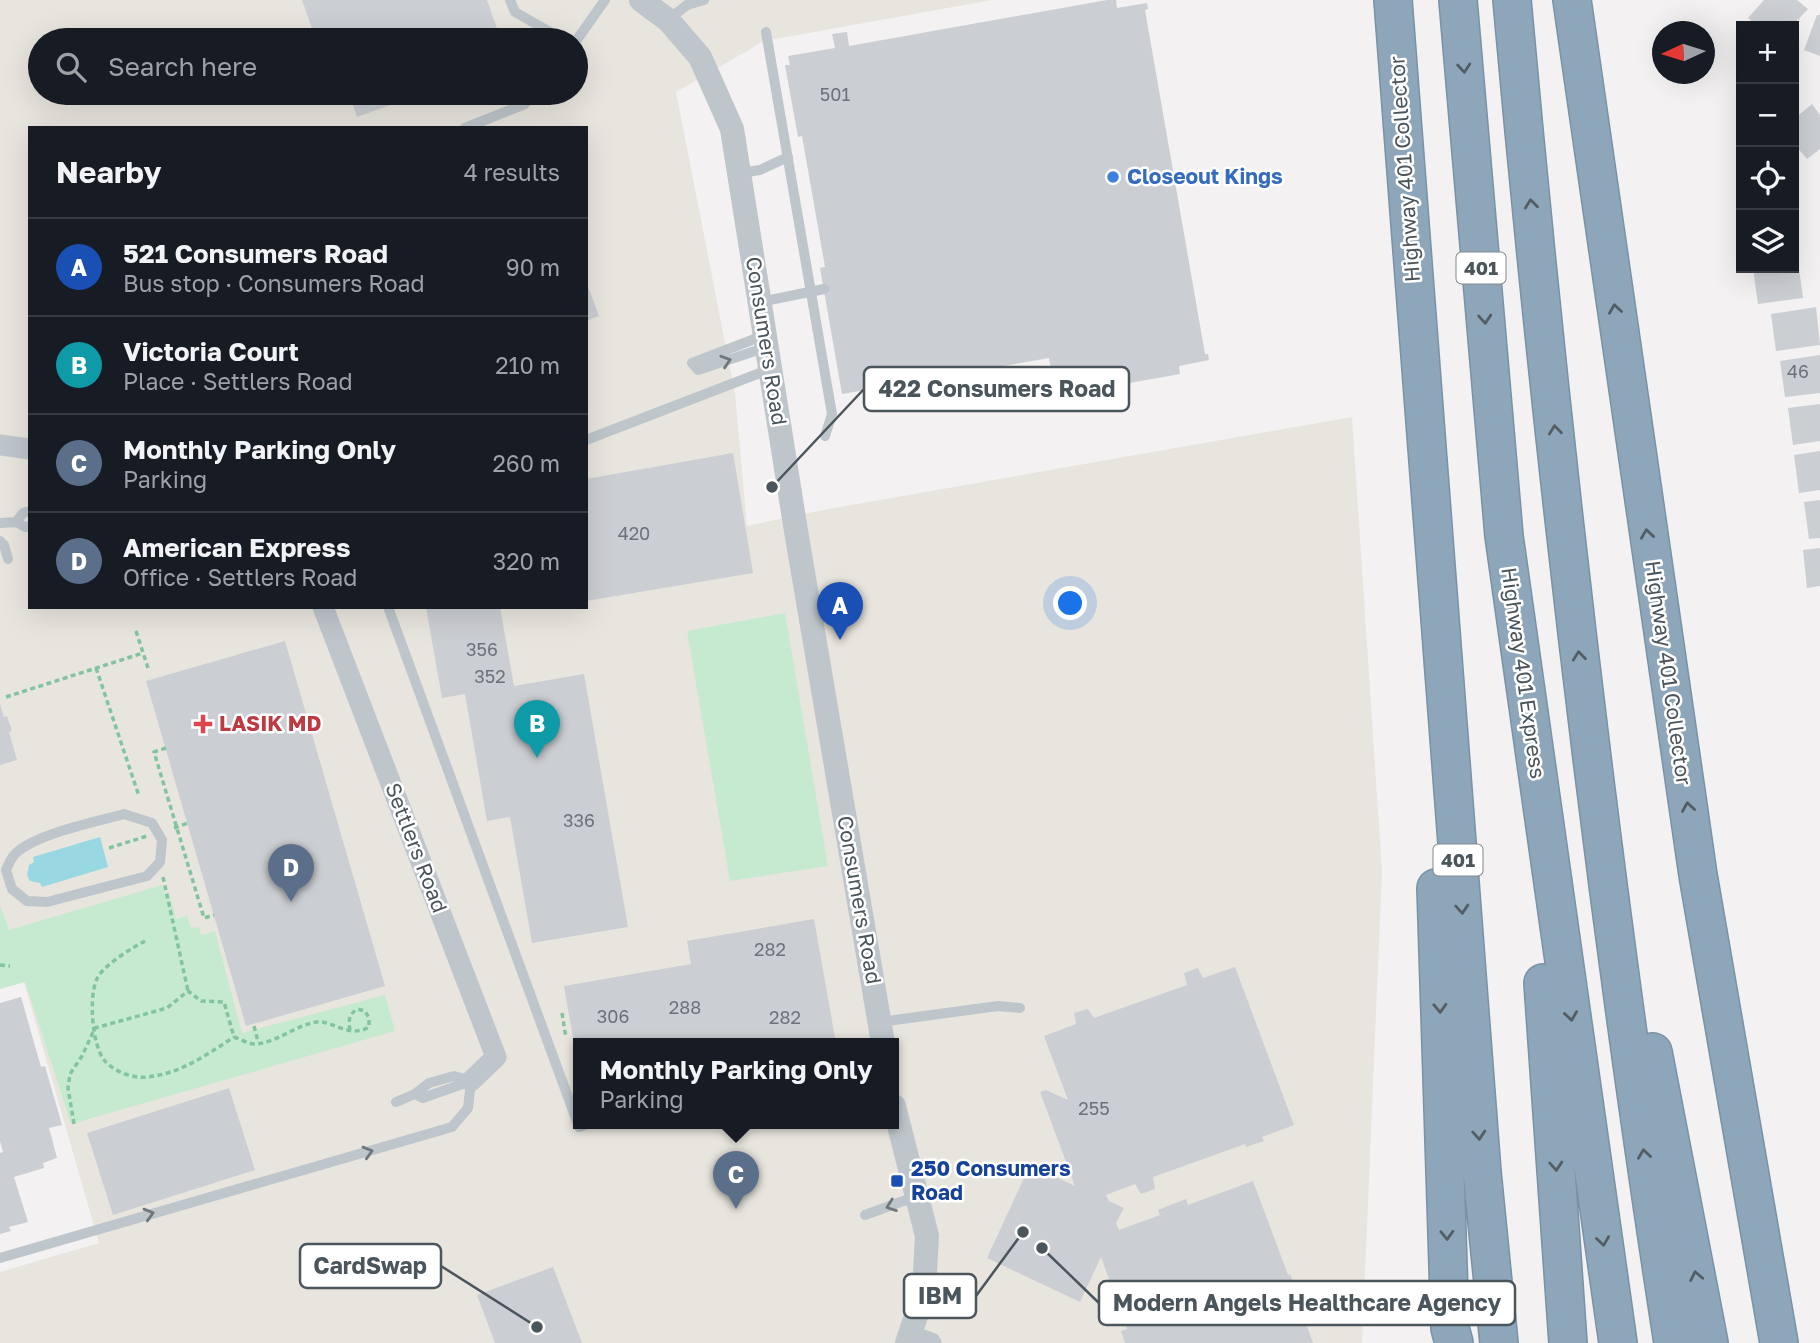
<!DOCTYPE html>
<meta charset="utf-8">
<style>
:root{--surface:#171b24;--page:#242831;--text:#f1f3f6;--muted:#9ea1a6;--line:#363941;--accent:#3081cd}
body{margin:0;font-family:"Golos Text",sans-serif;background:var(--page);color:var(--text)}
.controls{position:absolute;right:21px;top:21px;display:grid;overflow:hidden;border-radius:0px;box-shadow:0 7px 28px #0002}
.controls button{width:63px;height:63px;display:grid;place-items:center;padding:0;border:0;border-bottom:2px solid var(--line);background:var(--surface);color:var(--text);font:35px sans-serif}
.compass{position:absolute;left:1652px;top:21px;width:63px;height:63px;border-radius:50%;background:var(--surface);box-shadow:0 7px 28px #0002;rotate:266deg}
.you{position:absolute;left:1071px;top:604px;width:24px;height:24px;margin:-18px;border:5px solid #fff;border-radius:50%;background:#1a73e8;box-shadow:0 0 0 10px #1a73e833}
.badge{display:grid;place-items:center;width:46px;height:46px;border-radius:50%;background:var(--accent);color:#fff;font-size:23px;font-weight:700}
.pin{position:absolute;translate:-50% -58px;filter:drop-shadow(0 2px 4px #0008)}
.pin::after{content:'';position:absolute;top:37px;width:24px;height:21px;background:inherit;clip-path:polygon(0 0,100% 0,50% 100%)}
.popup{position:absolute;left:573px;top:1038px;width:326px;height:91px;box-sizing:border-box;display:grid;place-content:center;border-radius:0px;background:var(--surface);filter:drop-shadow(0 2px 5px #0005);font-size:23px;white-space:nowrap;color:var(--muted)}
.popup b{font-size:26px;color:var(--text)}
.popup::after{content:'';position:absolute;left:50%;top:100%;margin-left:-14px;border:14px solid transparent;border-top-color:var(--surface)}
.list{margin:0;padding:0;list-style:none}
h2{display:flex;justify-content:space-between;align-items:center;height:91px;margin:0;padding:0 28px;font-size:30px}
h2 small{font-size:23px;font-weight:400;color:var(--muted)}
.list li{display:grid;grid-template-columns:46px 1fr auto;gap:21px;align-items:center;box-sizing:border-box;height:98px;padding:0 28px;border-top:2px solid var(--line)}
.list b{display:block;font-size:26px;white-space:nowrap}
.list p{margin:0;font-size:23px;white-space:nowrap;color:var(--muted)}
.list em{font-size:23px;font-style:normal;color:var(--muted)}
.icon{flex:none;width:38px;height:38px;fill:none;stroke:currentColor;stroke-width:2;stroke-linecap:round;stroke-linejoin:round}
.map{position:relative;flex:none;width:1820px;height:1343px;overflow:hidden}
.search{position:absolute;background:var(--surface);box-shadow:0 7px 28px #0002;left:28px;top:28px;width:560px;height:77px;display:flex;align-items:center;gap:18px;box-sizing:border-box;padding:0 24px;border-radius:38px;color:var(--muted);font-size:26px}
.panel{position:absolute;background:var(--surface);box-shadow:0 7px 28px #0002;left:28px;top:126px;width:560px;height:483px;border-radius:0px}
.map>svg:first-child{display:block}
.commercial{fill:#e8e5de;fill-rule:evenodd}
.green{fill:#c5ead0}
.water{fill:#97d8e2}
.building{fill:#cbced2}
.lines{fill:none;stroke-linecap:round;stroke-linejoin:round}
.motorway-casing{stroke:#7a92a5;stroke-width:40}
.path{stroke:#81c49e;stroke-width:3.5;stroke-dasharray:5 3.5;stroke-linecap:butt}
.service{stroke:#bec6cb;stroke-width:10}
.minor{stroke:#bec6cb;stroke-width:21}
.tertiary{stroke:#bec6cb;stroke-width:24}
.motorway{stroke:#8ea6b9;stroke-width:37}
.oneway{stroke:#525d65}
.oneway2{stroke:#6e777d}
.shop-dot{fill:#3f7fe0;stroke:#fff;stroke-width:2.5}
.health-dot{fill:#e0444e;stroke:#fff;stroke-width:2.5}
.transit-dot{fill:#1a4fb4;stroke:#fff;stroke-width:2.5}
.labels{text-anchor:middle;stroke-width:5;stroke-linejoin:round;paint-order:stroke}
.number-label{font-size:18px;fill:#6b737a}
.shield{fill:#fff;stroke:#81888d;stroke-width:2}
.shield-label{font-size:19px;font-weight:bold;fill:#4b555c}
.street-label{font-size:21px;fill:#4b555c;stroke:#fff}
.shop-label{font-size:21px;font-weight:bold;fill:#366cbe;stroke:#fff;text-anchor:start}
.health-label{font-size:21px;font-weight:bold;fill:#be3a42;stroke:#fff;text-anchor:start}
.transit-label{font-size:21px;font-weight:bold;fill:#164399;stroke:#fff;text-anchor:start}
.leader{fill:none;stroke:#4b555c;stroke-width:2.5}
.callout-dot{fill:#4b555c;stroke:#fff;stroke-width:2.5}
.callout{fill:#fff;stroke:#4b555c;stroke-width:2.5}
.callout-label{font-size:23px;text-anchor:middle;font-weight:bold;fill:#4b555c}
</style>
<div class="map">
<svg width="1820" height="1343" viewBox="0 0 1820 1343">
<rect width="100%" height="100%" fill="#f3f1f1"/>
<path class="commercial" d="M0 0H992L764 41 676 92 735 394 747 526 823 510 1352 417 1382 872 1362 1343H0V1272L99 1243 9 930 0 908ZM40 40H576V93H40ZM30 128H586V607H30ZM578 1043H894V1123H578Z"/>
<path class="green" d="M785 613 828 866 730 881 687 631Z
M162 885 165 894 169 893 176 919 187 916 191 928 199 927 201 935 215 931 242 1033 385 995 395 1031 71 1124 25 982 0 989V905L9 930Z"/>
<path class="water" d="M100 837 108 867 42 887 40 883 30 881 27 875 29 865 34 862 33 857Z"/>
<path class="building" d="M302 0H487L501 40H316Z
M1107 0H1116L1117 8 1147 3 1148 9 1145 10 1205 354H1208L1209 360 1179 366 1180 374 1072 393 1068 372 1052 375 1049 358 842 394 820 268 825 267 802 136 798 137 785 65H790L788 56 835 48 832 34 847 32 849 46Z
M1764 0H1797L1808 9 1792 26H1758L1748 18Z
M1817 15H1820V56L1804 50Z
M349 93H424L357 117Z
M1812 104 1820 115V149L1807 159 1795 145 1794 147V119Z
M1798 261 1803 298 1758 304 1753 268H1794V262Z
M586 281 599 316 586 321Z
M1816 307 1820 345 1776 351 1771 314Z
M1820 355V393L1785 397 1780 361Z
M1820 404V441L1793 445 1788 408Z
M1820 451V490L1799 493 1794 455Z
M733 453 753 573 586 601V479Z
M1820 500V538L1809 539 1804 502Z
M1820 548V586L1807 588 1803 550Z
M426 607H500L514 686 584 674 628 927 532 943 510 817 487 821 465 694 442 698Z
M285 641 385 986 246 1026 146 681Z
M0 704 4 717 7 716 12 731 9 732 17 760 0 765Z
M814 919 835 1038 807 1043H578L577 1061 564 986 691 964 687 941Z
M1235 967 1294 1125 1262 1137 1264 1141 1246 1147 1245 1144 1153 1177 1155 1189 1141 1194 1135 1184 1106 1195 1109 1201 1124 1208 1116 1223 1119 1230 1160 1215 1158 1210 1186 1199 1188 1205 1253 1181 1288 1275 1290 1274 1296 1289 1294 1290 1313 1343H1125L1121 1331 1127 1329 1101 1257 1080 1302 987 1258 1030 1165 1075 1186 1040 1092 1046 1090 1068 1100 1044 1036 1076 1024 1074 1013 1088 1009 1094 1018 1187 985 1184 973 1198 968 1203 978Z
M21 997 41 1067 45 1066 62 1125 49 1128 57 1158 43 1163 44 1168 14 1177 28 1222 9 1227 11 1231 0 1234V1153L3 1152 0 1141V1003Z
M229 1088 255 1170 113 1215 87 1133Z
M553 1267 582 1343H495L477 1295Z"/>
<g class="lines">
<g class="motorway-casing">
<path id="motorway" d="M1393 0 1482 1172 1499 1343
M1458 0 1504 536 1618 1343
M1512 0C1552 449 1604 897 1673 1343
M1572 0 1698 875 1779 1343
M1436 888 1450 1328 1454 1343
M1543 983 1568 1343
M1653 1052 1709 1343"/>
</g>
<path class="path" d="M136 631 148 668
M96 668 139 796
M6 697 143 653
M166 748 154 752 204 918 214 915
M174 828 188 823
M109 848 147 836
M163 877 188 991
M145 941C132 948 100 967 96 981 89 999 92 1044 104 1060 113 1071 133 1079 147 1077 180 1074 208 1054 234 1037
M0 965 10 966
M562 1013 566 1038
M254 1026 258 1042
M234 1037C240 1039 248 1044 255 1044 277 1043 295 1025 317 1022 332 1020 349 1039 369 1027V1018L365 1011 357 1009C349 1015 348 1020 350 1030
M74 1124 68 1088 70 1074 82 1056 95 1028 167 1008 188 991 201 1001 224 1002 234 1037"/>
<path class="service" d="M510 0 515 12 564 40
M668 20 687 5 704 0
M766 32 832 414 825 436
M576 41 605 0
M465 128 525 104 535 93
M739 173 760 170 788 157
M760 302 824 289
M765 335 692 363 698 370 767 347
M586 440 770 369
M16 522 23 513 30 511
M0 523 16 522 25 527 30 526
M0 541 4 545 8 559
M388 607 579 1127 591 1123
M124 814 152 823 162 840 160 862 147 876 47 902 27 901 12 889 6 870C8 865 11 859 14 855 33 834 96 822 124 814Z
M880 1022 998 1006 1020 1008
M454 1076 471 1081 423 1098 415 1094 429 1083Z
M396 1102 415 1094
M865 1215 917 1196
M0 1258 452 1127 468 1108 471 1081"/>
<path class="minor" d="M0 445 30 449
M323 607 496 1057 471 1081
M911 1336 931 1343"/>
<path class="tertiary" d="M641 0 668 20 700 57 732 129 796 531 883 1043
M894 1106 927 1236 924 1292 907 1343"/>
<use href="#motorway" class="motorway"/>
</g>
<defs><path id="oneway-chevron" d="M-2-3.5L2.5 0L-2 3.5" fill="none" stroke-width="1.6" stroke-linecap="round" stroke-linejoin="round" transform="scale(1.75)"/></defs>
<g class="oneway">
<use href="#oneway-chevron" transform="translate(1464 68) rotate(85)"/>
<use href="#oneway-chevron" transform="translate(1531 204) rotate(-96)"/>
<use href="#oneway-chevron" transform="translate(1615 309) rotate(-98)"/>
<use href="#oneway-chevron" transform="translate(1485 319) rotate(85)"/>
<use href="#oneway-chevron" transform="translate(1555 430) rotate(-96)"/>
<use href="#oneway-chevron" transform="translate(1647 534) rotate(-98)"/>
<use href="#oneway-chevron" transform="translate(1579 656) rotate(-96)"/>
<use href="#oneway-chevron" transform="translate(1688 807) rotate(-99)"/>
<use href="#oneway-chevron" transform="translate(1462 909) rotate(86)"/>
<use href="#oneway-chevron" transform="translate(1440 1008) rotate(88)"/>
<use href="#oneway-chevron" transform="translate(1571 1016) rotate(82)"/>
<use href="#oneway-chevron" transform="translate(1479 1135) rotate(86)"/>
<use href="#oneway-chevron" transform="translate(1644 1154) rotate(-98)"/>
<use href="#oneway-chevron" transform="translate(1556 1166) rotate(86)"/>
<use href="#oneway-chevron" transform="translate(1447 1235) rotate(88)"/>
<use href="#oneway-chevron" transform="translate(1603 1241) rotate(82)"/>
<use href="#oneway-chevron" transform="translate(1696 1276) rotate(-101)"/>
</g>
<g class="oneway2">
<use href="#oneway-chevron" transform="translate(726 361) rotate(-18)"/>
<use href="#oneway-chevron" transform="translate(368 1152) rotate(-16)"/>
<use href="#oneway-chevron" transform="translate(891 1206) rotate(160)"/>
<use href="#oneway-chevron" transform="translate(149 1214) rotate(-16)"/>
</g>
<circle class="shop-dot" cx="1113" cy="177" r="7"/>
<path class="health-dot" d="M199.5 713.5h7v7h7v7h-7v7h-7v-7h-7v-7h7z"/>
<rect class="transit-dot" x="890" y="1174" width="14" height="14" rx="3.5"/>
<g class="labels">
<g class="number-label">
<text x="835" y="101">501</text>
<text x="1798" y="378">46</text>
<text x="634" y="540">420</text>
<text x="482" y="656">356</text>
<text x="490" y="683">352</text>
<text x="579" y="827">336</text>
<text x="770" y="956">282</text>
<text x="685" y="1014">288</text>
<text x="613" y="1023">306</text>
<text x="785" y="1024">282</text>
<text x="1094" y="1115">255</text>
</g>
<g class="shield">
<rect x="1456.5" y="252.5" width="49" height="31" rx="5"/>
<rect x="1433.5" y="844.5" width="49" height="31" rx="5"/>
</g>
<g class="shield-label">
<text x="1481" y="275">401</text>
<text x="1458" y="867">401</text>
</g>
<g class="street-label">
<text transform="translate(1405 169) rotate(-94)" y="7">Highway 401 Collector</text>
<text transform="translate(766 341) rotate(81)" y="7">Consumers Road</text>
<text transform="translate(1523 673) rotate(82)" y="7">Highway 401 Express</text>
<text transform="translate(1668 673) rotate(82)" y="7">Highway 401 Collector</text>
<text transform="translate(416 848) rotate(69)" y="7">Settlers Road</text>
<text transform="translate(859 900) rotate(80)" y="7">Consumers Road</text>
</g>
<g class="shop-label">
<text x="1127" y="184">Closeout Kings</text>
</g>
<g class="health-label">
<text x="219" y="731">LASIK MD</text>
</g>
<g class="transit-label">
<text x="911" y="1176">250 Consumers<tspan x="911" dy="24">Road</tspan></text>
</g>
</g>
<path class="leader" d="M772 487L864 389M537 1327L441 1266M1023 1232L976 1296M1042 1248L1099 1303"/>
<g class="callout-dot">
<circle cx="772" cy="487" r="7"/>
<circle cx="537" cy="1327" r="7"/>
<circle cx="1023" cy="1232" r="7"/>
<circle cx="1042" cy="1248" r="7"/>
</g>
<g class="callout">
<rect x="864" y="367" width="265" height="44" rx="7"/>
<rect x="300" y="1244" width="141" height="44" rx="7"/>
<rect x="904" y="1274" width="72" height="44" rx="7"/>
<rect x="1099" y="1281" width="416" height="44" rx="7"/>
</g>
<g class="callout-label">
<text x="997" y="397">422 Consumers Road</text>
<text x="370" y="1274">CardSwap</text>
<text x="940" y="1304">IBM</text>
<text x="1307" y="1311">Modern Angels Healthcare Agency</text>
</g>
</svg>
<div class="controls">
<button>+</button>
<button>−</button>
<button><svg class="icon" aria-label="locate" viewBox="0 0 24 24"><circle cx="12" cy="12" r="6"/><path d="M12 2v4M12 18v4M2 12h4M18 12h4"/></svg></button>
<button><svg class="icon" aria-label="layers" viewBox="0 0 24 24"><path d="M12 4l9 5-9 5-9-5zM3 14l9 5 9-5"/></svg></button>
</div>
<svg class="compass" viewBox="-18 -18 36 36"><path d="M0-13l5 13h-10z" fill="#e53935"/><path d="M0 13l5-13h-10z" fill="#9ea1a6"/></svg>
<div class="you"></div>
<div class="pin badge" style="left:840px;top:640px;background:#1a4fb4">A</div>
<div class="pin badge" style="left:537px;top:758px;background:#0f9aa8">B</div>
<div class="pin badge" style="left:736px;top:1209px;background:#5c6f8a">C</div>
<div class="popup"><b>Monthly Parking Only</b>Parking</div>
<div class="pin badge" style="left:291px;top:902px;background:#5c6f8a">D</div>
<div class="search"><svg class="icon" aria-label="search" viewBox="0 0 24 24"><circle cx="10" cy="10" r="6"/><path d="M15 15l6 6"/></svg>Search here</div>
<section class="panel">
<h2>Nearby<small>4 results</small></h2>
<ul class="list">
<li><span class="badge" style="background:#1a4fb4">A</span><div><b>521 Consumers Road</b><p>Bus stop · Consumers Road</p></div><em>90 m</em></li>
<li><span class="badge" style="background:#0f9aa8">B</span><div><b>Victoria Court</b><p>Place · Settlers Road</p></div><em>210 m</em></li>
<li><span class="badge" style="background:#5c6f8a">C</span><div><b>Monthly Parking Only</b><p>Parking</p></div><em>260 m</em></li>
<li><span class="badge" style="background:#5c6f8a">D</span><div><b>American Express</b><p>Office · Settlers Road</p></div><em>320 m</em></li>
</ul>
</section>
</div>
